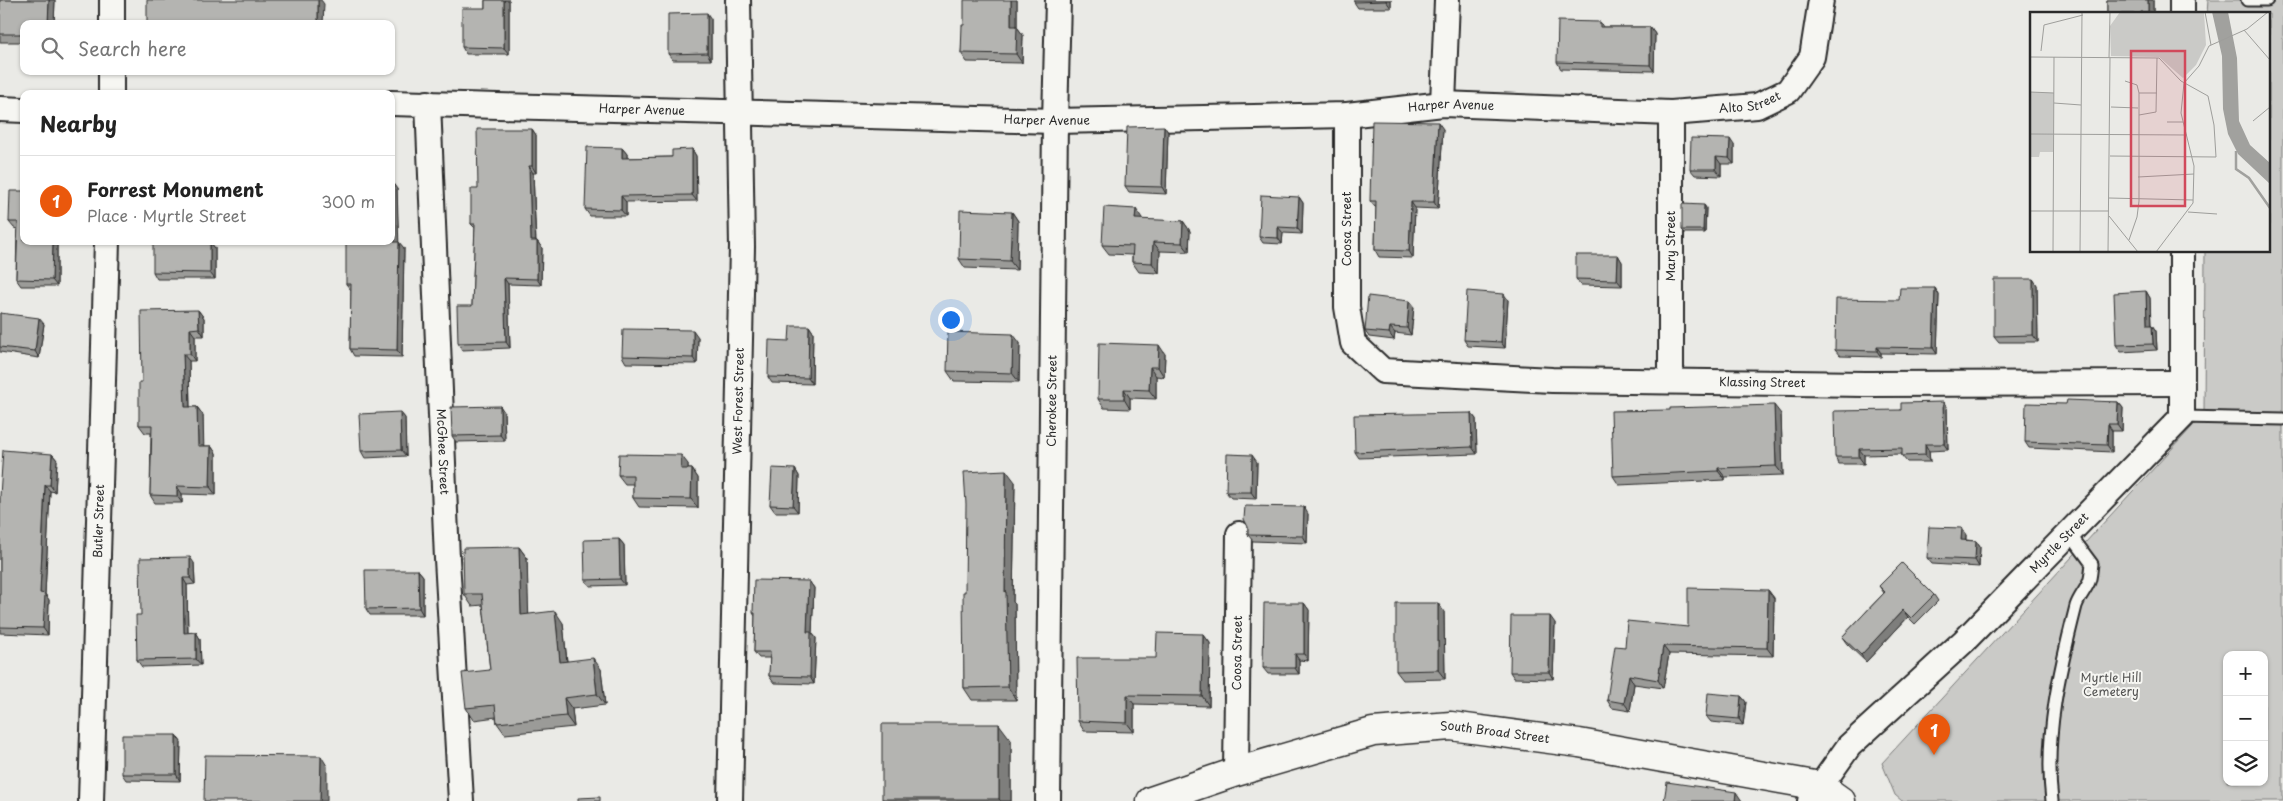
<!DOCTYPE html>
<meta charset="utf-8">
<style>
:root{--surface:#fff;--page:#f2f2f2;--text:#222;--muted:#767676;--line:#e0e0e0;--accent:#ea580c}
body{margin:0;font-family:"Playpen Sans",sans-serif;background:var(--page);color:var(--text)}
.controls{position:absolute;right:15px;bottom:15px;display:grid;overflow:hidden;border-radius:10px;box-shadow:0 1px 4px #0004}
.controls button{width:45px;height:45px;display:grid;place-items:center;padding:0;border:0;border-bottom:1px solid var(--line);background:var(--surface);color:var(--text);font:25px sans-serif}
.you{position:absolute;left:950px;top:319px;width:18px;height:18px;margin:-12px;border:4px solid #fff;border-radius:50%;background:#1a73e8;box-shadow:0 0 0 8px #1a73e833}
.badge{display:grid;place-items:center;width:32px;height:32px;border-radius:50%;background:var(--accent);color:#fff;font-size:16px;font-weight:700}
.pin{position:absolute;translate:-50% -41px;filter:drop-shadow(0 1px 2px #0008)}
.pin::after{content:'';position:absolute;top:26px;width:18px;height:15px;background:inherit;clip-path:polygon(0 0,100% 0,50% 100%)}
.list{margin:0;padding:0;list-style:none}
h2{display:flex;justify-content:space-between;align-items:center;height:65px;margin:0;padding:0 20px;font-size:21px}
h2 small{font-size:16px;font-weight:400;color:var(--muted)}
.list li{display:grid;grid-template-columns:32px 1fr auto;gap:15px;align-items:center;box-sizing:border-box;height:90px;padding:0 20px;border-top:1px solid var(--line)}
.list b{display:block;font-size:19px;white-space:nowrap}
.list p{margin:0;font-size:16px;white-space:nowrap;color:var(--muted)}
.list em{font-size:16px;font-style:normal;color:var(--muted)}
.icon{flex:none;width:28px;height:28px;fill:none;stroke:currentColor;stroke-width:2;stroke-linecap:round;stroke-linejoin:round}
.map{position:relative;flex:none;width:2283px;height:801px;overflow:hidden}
.search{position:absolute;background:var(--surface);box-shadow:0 1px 4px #0004;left:20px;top:20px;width:375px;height:55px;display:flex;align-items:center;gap:12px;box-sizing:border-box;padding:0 18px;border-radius:10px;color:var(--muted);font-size:19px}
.panel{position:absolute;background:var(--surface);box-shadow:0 1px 4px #0004;left:20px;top:90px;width:375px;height:155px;border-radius:10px}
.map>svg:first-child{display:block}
.green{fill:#cacac7;stroke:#7a7a79;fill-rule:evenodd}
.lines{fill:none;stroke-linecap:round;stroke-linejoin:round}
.service-casing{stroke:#2b2b2b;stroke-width:15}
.minor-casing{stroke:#2b2b2b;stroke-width:28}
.secondary-casing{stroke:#2b2b2b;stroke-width:31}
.service{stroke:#f6f6f2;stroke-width:11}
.minor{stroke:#f6f6f2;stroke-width:24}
.secondary{stroke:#f6f6f2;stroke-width:28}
.wall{fill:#9b9b98;stroke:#2b2b2b}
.shaded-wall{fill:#7e7e7c;stroke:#2b2b2b}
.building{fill:#b4b4b1;stroke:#2b2b2b}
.labels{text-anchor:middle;stroke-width:4;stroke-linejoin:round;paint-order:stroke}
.street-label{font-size:12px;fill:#2b2b2b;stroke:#f6f6f2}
.park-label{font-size:12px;fill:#535352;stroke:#f6f6f2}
.inset-river{fill:none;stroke:#a1a19e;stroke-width:2.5}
.inset-road{fill:none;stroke:#9e9e9b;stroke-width:1}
.view{fill:#d1495b;fill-opacity:0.15;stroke:#d1495b;stroke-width:2.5}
.inset-edge{fill:none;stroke:#2b2b2b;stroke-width:2.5}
</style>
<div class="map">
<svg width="2283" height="801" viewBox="0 0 2283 801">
<rect width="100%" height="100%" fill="#eaeae6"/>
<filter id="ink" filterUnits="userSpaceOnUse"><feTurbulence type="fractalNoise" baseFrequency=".02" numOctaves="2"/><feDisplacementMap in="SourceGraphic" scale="10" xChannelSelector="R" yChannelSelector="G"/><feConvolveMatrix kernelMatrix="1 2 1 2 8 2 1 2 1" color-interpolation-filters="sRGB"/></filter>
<g filter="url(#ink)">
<path class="green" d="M2208 0H2283V801H1902L1895 795 1882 763 2204 414 2205 251H2269V14H2207ZM2227 655H2264V782H2227Z"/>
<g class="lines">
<g class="service-casing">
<path id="service" d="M2247 0H2267
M2182 417 2283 419
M2052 801C2044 735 2060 669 2076 606 2079 597 2085 591 2089 582 2091 577 2091 570 2092 564L2069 533"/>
</g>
<g class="minor-casing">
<g id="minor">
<path d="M2182 14V0"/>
<path d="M112 24V0"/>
<path d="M111 94V71"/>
<path id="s1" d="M391 103 1055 121 1347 115 1443 104 1671 113 1757 106 1788 91 1812 57 1821 0"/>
<path id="s2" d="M428 103 447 559 461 801"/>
<path d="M1443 104 1447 0"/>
<path d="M0 109 24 110"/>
<path id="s3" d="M1347 115V307L1353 343 1383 371 1552 380 1865 384 2182 383"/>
<path d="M1671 380V113"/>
<path id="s4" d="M1236 772 1239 534"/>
<path id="s5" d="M91 801 107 241"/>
<path id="s6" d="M730 801 742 247 738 0"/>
<path id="s7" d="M1048 801 1055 121 1058 0"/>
<path id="s8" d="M1810 801 1849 746 1964 641 2182 417V251"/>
</g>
</g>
<g class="secondary-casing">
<g id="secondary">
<path id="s9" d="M1151 801 1236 772 1373 732 1451 726 1579 743 1820 786 1841 801"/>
</g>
</g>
<use href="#service" class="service"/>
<use href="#minor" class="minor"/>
<use href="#secondary" class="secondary"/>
</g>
<path class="wall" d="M0 0H55L54 24H24V42H0Z
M485 0H509V54H466L462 47 485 8Z
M1017 0V27L1023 35 1022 63 967 62 961 53 964 25Z
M1354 0H1391V8H1358L1354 2Z
M2107 0H2153V14H2107Z
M711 19V60H673L668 54Z
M1600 22 1603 27H1650L1655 34 1654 71 1561 69 1557 62Z
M1164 126 1168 132 1166 194 1129 192 1125 186Z
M532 129 536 135V173H533L536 241H537L542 248 541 285 508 284 510 348 462 350 458 343 472 306 475 228 471 224 478 189Z
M1443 129 1438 209 1415 208 1413 258 1379 257 1375 250 1376 207H1375L1370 201Z
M1734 145V164H1721V176L1695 175 1690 169Z
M622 148 627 154V158L672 157 692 149 696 156 697 201 626 202V216H590L585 209Z
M397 189 398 242 404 248 402 357 354 356 350 349 351 290 346 284Z
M24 191 57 241V286H21L16 279 17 229 14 228 9 222Z
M1299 197 1303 203 1302 234 1283 233 1282 244 1263 243 1259 237Z
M1704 205 1706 208 1705 233H1685L1682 230Z
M1012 212 1018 221 1017 270 965 268 959 259Z
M1142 218V220L1183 221 1190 231 1189 252 1160 251 1159 273 1139 272 1132 262V255L1109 254 1102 245Z
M210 242 215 248V279H157L153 272Z
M1618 255 1622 262V286L1581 285 1576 279Z
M2033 279 2037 285 2038 342H1999L1994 336Z
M1935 288 1939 295 1937 354 1881 353V357L1840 356 1835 350 1899 300Z
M2146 291 2150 298 2151 325H2152L2156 331 2157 350 2121 352 2116 345Z
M1508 300 1505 348 1468 346 1464 340Z
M1414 307 1411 335 1395 333 1394 340 1369 337 1365 331Z
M198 310 204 318V336H195V361H189L190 407H197L203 415V446H211L216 453V495L182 494V503H155L150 495 151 433H145L139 425 142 382Z
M0 313 44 324 39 358 0 352Z
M809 326 813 332 812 384 772 383 768 377 789 341Z
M698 337 697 364 626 363 622 356Z
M1020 343 1019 382 954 381 947 371Z
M1165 354 1164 377 1156 376V399L1130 398V409L1104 408 1098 399Z
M2118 402 2123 408 2122 431H2112V452L2029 448 2025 442 2066 404Z
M500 406 504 412 505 441 456 442 452 436Z
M1947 408 1948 450 1929 451 1930 462H1907L1902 456V454L1864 455V464H1839L1835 457 1901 410Z
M400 412 405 418 406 456 365 458 361 451Z
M1471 413 1476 419 1477 454 1359 458 1355 452Z
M1781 414 1783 475 1725 477V480L1619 485 1613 476Z
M52 454 57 460 55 492 50 491 45 594 49 600 48 635 0 633V496Z
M1257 462 1256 499 1231 498 1226 492Z
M688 464V469H692L698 478V508L639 507 633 498V484H625L618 475Z
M795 469 799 476 798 512H775L770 505Z
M1015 482 1013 602 1015 604 1016 700H972L964 688 965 592Z
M1308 514 1307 543 1253 541 1248 535V527Z
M1966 535V540L1976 541 1980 547 1979 567 1932 564 1927 558Z
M619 539 624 545 625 585 590 586 585 580Z
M519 547 527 558 528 614 563 623 567 661 601 669 605 705 572 709 574 727 505 734 497 723 496 717 474 720 466 708 490 670 483 605 472 606 464 594Z
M194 563 195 584 187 585 188 633 196 632 200 639 201 665 142 667 137 660 141 615Z
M418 570 423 576V615H370L366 609Z
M809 581 814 588 812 633 816 638 814 684 774 683 769 676 770 658H759L754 652 755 616 753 613Z
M1879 586 1934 595 1938 601 1915 624 1908 617 1866 662 1847 644 1842 637 1884 593Z
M1768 590 1774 598 1773 656 1669 654 1663 688 1634 684 1630 711 1612 708 1607 700 1625 647 1688 627Z
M1304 603 1309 610 1308 661 1299 660V674H1268L1263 668Z
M1444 612 1445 679 1403 680 1396 671Z
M1555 623 1553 679 1514 678 1510 672Z
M1203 634 1210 643 1209 706 1134 704V732L1084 731 1078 721 1156 658Z
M1741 696 1746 702 1743 725 1711 722 1706 716Z
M176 735 181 742 180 781 126 780 122 774Z
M1011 740V801H883L882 799Z"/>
<path class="shaded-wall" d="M49 0H55L54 24H48Z
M318 0H321L324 4 323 24H318Z
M504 0H509V54L504 48Z
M1011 0H1017V27L1023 35 1022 63 1016 54 1011 26Z
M1386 0H1391V8L1386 1Z
M2148 0H2153V14H2150L2148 12Z
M707 13 711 19V60L707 53Z
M1650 27 1655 34 1654 71 1650 65Z
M1438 122 1443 129 1438 209 1434 202Z
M1164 126 1168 132 1166 194 1162 187Z
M532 129 536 135V173L532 166Z
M1730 139 1734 145V164L1729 158Z
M622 148 627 154V165L622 158Z
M692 149 696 156 697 201 692 195Z
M1716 157 1721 164V176L1716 169Z
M529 166 533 173 536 248 531 241Z
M392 182 397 189 399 248 394 242Z
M621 196 626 202V216L621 210Z
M1299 197 1303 203 1302 234 1297 228Z
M1411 202 1415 208 1413 258 1409 251Z
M1704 205 1706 208 1705 233 1703 230Z
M1136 209 1142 218V228L1135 219Z
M1012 212 1018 221 1017 270 1010 261Z
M1183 221 1190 231 1189 252 1182 243Z
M1278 227 1283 233 1282 244 1278 238Z
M53 241H57V286L52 280Z
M537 241 542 248 541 285 537 279Z
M210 242 215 248V279L210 273Z
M399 242 404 248 402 357 397 350Z
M1153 242 1160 251 1159 273 1152 263Z
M1618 255 1622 262V286L1617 280Z
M504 278 508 284 510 348 506 342Z
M2033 279 2037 285 2038 342 2033 335Z
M1935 288 1939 295 1937 354 1933 348Z
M2146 291 2150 298 2151 331 2147 325Z
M1504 294 1508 300 1505 348 1501 342Z
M1409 301 1414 307 1411 335 1407 328Z
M198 310 204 318V336L199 328Z
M39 318 44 324 39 358 35 351Z
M2152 325 2156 331 2157 350 2153 344Z
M809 326 813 332 812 384 808 378Z
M1390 327 1395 333 1394 340 1389 333Z
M190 329 195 336V361L190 354Z
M693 330 698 337 697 364 693 358Z
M1013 334 1020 343 1019 382 1012 373Z
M1159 345 1165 354 1164 377 1158 367Z
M1877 347 1881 353V357L1877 351Z
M183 354 189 361 190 415 185 407Z
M1150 367 1156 376V399L1149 390Z
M1124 389 1130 398V409L1124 399Z
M1943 402 1947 408 1948 450 1944 444Z
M2118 402 2123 408 2122 431 2117 424Z
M1774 405 1781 414 1783 475 1776 466Z
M500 406 504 412 505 441 500 435Z
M197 407 203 415 204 453 198 446Z
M400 412 405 418 406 456 401 450Z
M1471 413 1476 419 1477 454 1472 447Z
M2108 424 2112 431V452L2107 445Z
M1925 444 1929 451 1930 462 1925 455Z
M211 446 216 453V495L210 487Z
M1859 449 1864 455V464L1859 457Z
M52 454 57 460 55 492 50 485Z
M681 455 688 464V478L681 469Z
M1252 455 1257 462 1256 499 1251 492Z
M1718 468 1725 477V480L1718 471Z
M692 469 698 478V508L691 499Z
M795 469 799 476 798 512 793 506Z
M1006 470 1015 482 1013 602 1015 604 1016 700 1008 687 1005 592Z
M45 485 50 491 45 594 49 600 48 635 43 628 40 593Z
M177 486 182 494V503L177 496Z
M1304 507 1308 514 1307 543 1303 536Z
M1962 528 1966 535 1965 546 1961 540Z
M619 539 624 545 625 585 620 579Z
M1976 541 1980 547 1979 567 1975 560Z
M519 547 527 558 529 626 521 615Z
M190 557 194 563 195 584 190 578Z
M418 570 423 576V615L419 608Z
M183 578 187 585 188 639 184 633Z
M809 581 814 588 812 633 816 638 814 684 810 677 807 632Z
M1768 590 1774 598 1773 656 1767 648Z
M1304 603 1309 610 1308 661 1304 654Z
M1438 603 1444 612 1445 679 1438 670Z
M1903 610 1908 617 1866 662 1861 655Z
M555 611 563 623 568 673 560 662Z
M1550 616 1555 623 1553 679 1549 672Z
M196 632 200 639 201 665 196 659Z
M1203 634 1210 643 1209 706 1202 696Z
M1663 646 1669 654 1663 688 1658 680Z
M1295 654 1299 660V674L1295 668Z
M593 658 601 669 605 705 597 694Z
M1629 675 1634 684 1630 711 1624 703Z
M1127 695 1134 704V732L1127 723Z
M1741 696 1746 702 1743 725 1739 719Z
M564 698 572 709 574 727 566 716Z
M999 724 1011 740V801H1001L999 799Z
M176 735 181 742 180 781 176 774Z
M321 756 327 766V801H320Z
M1736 792 1742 801H1735Z"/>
<path class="building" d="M0 0H49L48 24H24V34H0Z
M147 0H318V24H147Z
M485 0H504V48L462 47V8H485Z
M964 0H1011V26H1017L1016 54 961 53 962 25H964Z
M1354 0H1386V1L1354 2Z
M2107 0H2148V12H2141L2140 14H2107Z
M707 13V53L668 54V14Z
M1558 21 1600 22V27H1650V65L1557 62Z
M1372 121 1438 122 1434 202H1411L1409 251 1375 250 1376 201H1370Z
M1164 126 1162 187 1125 186 1127 127Z
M477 129H532V166H529L531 241H537V279L504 278 506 342 458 343 457 306H472L475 224H471V189H478Z
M1691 138 1730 139 1729 158 1716 157V169H1690Z
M587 147 622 148V158L672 157V150L692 149V195L621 196V210L585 209Z
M391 182H392L394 242H399L397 350 350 349 351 284H346V241H391Z
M10 191H24V241H53L52 280 16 279 18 222H9Z
M1261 195 1299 197 1297 228 1278 227V238L1259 237Z
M1682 204 1704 205 1703 230H1682Z
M1104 207 1136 209 1135 219 1183 221 1182 243 1153 242 1152 263 1132 262 1133 246 1102 245Z
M960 210 1012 212 1010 261 959 259Z
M153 242H210V273L153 272Z
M1576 255H1618L1617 280 1576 279Z
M1994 279H2033V335L1994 336Z
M1900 288H1935L1933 348 1877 347V351L1835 350 1836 299 1899 300Z
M1467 291 1504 294 1501 342 1464 340Z
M2146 291 2147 325H2152L2153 344 2116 345 2114 293Z
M1368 296 1409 301 1407 328 1390 327 1389 333 1365 331Z
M198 310 199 328 190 329V354H183L185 407H197L198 446H211L210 487 177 486V496L150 495 152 425H139V382H142L141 311Z
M0 313 39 318 35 351 0 347Z
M790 326H809L808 378 768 377 769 340 789 341Z
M623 329 693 330V358L622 356Z
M948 332 1013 334 1012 373 947 371Z
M1099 343 1159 345 1158 367H1150L1149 390 1124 389V399H1098Z
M2067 400 2118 402 2117 424H2108L2107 445 2025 442 2026 403 2066 404Z
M1943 402 1944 444H1925V455L1902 456V448L1859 449V457H1835L1834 411 1901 410V403Z
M1774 405 1776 466 1718 468V471L1613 476 1611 411 1670 410V408Z
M500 406V435L452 436 451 407Z
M400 412 401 450 361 451 359 414Z
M1471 413 1472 447 1355 452 1354 415Z
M3 450 52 454 50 485H45L40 593 45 594 43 628 0 627V496Z
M619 454 681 455V469H692L691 499 633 498V475H618Z
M1227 454 1252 455 1251 492H1226Z
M772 468 795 469 793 506 770 505Z
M1006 470 1005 592H1006L1008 687 964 688 963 592H965L966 504 964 472Z
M1245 506 1304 507 1303 536 1248 535V527L1244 519Z
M1929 527 1962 528 1961 540 1976 541 1975 560 1927 558Z
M619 539 620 579 585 580 584 540Z
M519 547 521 615 555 611 560 662 593 658 597 694 564 698 566 716 497 723 495 705 466 708 462 673 490 670 482 594H464L463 548Z
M190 557V578H183L184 633 196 632V659L137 660 136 615H141L140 558Z
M1902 563 1934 595 1911 618 1903 610 1861 655 1842 637 1885 592 1879 586Z
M365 570H418L419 608 366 609Z
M754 580 809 581 807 632H811L810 677 769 676 770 652H754L755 613H753Z
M1688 588 1768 590 1767 648 1663 646 1658 680 1629 675 1624 703 1607 700 1615 646 1625 647 1627 621 1688 627Z
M1264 603H1304V654H1295V668H1263Z
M1396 603H1438V670L1396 671Z
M1511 616H1550L1549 672H1510Z
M1157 633 1203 634 1202 696 1127 695V723L1078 721 1077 658H1156Z
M1708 693 1741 696 1739 719 1706 716Z
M882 724H999V799H882Z
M122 735H176V774H122Z
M205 755 321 756 320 801H204Z
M1667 782 1736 792 1735 801H1664Z
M600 797V801H578V798Z"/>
</g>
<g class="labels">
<g class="street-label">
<text dy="4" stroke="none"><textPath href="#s1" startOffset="1361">Alto Street</textPath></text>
<text dy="4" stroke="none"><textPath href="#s1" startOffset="1061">Harper Avenue</textPath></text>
<text dy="4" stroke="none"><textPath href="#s1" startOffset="251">Harper Avenue</textPath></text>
<text dy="4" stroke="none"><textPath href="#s1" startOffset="656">Harper Avenue</textPath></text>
<text transform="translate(1347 229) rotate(-90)" y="4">Coosa Street</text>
<text transform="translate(1671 246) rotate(-90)" y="4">Mary Street</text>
<text dy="4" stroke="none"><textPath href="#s3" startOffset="649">Klassing Street</textPath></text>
<text dy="4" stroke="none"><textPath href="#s7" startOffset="400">Cherokee Street</textPath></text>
<text dy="4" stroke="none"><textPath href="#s6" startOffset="400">West Forest Street</textPath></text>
<text dy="4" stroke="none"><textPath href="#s2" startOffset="349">McGhee Street</textPath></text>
<text dy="4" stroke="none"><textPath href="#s5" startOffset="280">Butler Street</textPath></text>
<text dy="4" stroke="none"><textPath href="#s8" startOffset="360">Myrtle Street</textPath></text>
<text dy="4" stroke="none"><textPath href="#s4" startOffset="119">Coosa Street</textPath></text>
<text dy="4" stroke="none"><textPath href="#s9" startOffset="355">South Broad Street</textPath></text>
</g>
<g class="park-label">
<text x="2111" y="682">Myrtle Hill<tspan x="2111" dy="14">Cemetery</tspan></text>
</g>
</g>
<g transform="translate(2030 12)">
<rect width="240" height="240" fill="#eaeae6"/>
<path d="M90 0H174L176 33 166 53 153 66 129 45 81 44 80 14ZM0 80 24 81 23 140H10L9 145H0Z" fill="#cacac7"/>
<path d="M182 0H198L207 46 209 109 220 133 240 151V172L208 142 198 122 193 97 192 44Z" fill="#a1a19e"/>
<path class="inset-river" d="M206 139V157L219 166 240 196"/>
<path class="inset-road" d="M175 0 181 33M214 18 240 48M11 39 14 13 53 3M0 45 129 46 151 69 178 84 184 113 186 145 80 144M79 46 80 0M95 69 107 73 109 81V189L107 205 99 228M0 80 24 81M109 81H127M24 91 51 93M81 95 108 96M109 103 126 100 127 46M223 109 240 95M137 110H153M0 122 157 123M108 165 164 162M79 186 163 188M0 199H79M158 200 187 202M79 204 108 240M23 240 24 45M50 240 52 0M78 240 80 46M126 240 163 191 164 154 151 101 154 71 169 54 179 34 217 17 238 0"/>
<path class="view" d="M101 39H155V194H101Z"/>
<rect width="240" height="240" class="inset-edge"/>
</g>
</svg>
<div class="controls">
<button>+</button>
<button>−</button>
<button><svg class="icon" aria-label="layers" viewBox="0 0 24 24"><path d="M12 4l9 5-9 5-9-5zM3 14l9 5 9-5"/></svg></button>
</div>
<div class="you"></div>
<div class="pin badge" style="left:1934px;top:755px">1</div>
<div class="search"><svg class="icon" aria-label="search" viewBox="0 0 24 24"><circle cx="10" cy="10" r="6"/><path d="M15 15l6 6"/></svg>Search here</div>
<section class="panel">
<h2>Nearby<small></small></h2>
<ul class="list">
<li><span class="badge">1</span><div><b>Forrest Monument</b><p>Place · Myrtle Street</p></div><em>300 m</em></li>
</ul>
</section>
</div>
